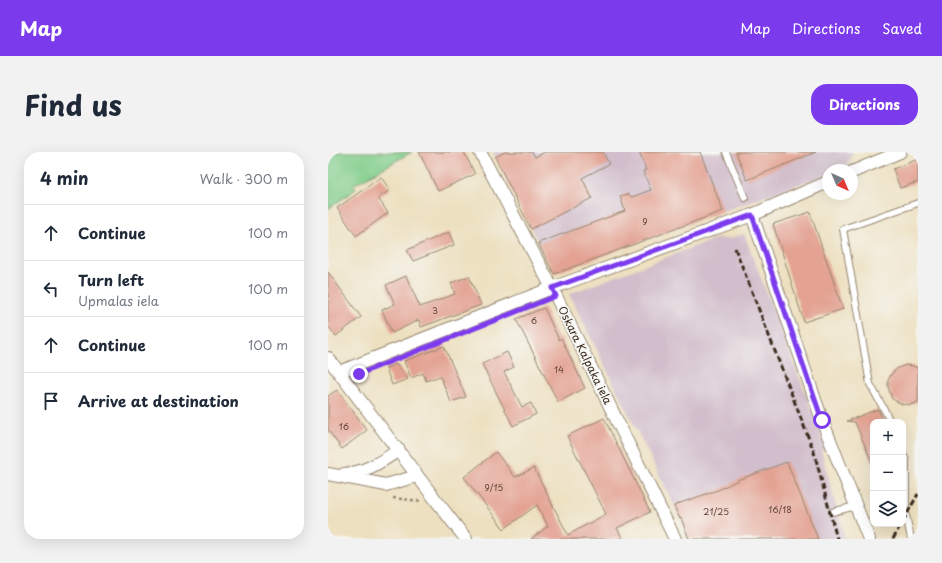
<!DOCTYPE html>
<meta charset="utf-8">
<style>
:root{--surface:#fff;--page:#f2f2f3;--text:#1f2937;--muted:#747a83;--line:#e0e1e3;--accent:#7c3aed}
body{margin:0;font-family:"Playpen Sans",sans-serif;background:var(--page);color:var(--text)}
.controls{position:absolute;right:12px;bottom:12px;display:grid;overflow:hidden;border-radius:8px;box-shadow:0 4px 16px #0002}
.controls button{width:36px;height:36px;display:grid;place-items:center;padding:0;border:0;border-bottom:1px solid var(--line);background:var(--surface);color:var(--text);font:20px sans-serif}
.compass{position:absolute;left:494px;top:12px;width:36px;height:36px;border-radius:50%;background:var(--surface);box-shadow:0 4px 16px #0002;rotate:136deg}
.stop{position:absolute;width:12px;height:12px;margin:-9px;border:3px solid #7c3aed;border-radius:50%;background:#fff}
.stop.end{background:#7c3aed;border-color:#fff;box-shadow:0 1px 4px #0008}
.list{margin:0;padding:0;list-style:none}
h2{display:flex;justify-content:space-between;align-items:center;height:52px;margin:0;padding:0 16px;font-size:17px}
h2 small{font-size:13px;font-weight:400;color:var(--muted)}
.list li{display:grid;grid-template-columns:26px 1fr auto;gap:12px;align-items:center;box-sizing:border-box;height:56px;padding:0 16px;border-top:1px solid var(--line)}
.list b{display:block;font-size:15px;white-space:nowrap}
.list p{margin:0;font-size:13px;white-space:nowrap;color:var(--muted)}
.list em{font-size:13px;font-style:normal;color:var(--muted)}
.icon{flex:none;width:22px;height:22px;fill:none;stroke:currentColor;stroke-width:2;stroke-linecap:round;stroke-linejoin:round}
.map{position:relative;flex:none;width:590px;height:387px;overflow:hidden;border-radius:16px}
header{display:flex;align-items:center;gap:24px;box-sizing:border-box;height:56px;padding:0 20px;background:var(--accent);color:#fff}
header strong{font-size:19px}
nav{display:flex;gap:22px;margin-inline-start:auto;font-size:14px}
.intro{display:flex;align-items:center;justify-content:space-between;box-sizing:border-box;height:96px;padding:0 24px}
h1{margin:0;font-size:28px}
.button{padding:10px 18px;border-radius:16px;background:var(--accent);color:#fff;font-size:14px;font-weight:700}
main{display:flex;gap:24px;padding:0 24px}
aside{flex:1;background:var(--surface);border-radius:16px;box-shadow:0 4px 16px #0002}
.map>svg:first-child{display:block}
.industrial{fill:#d1bdcb}
.green{fill:#83ce8c;stroke:#5f7c55}
.building{fill:#e3a292}
.lines{fill:none;stroke-linecap:round;stroke-linejoin:round}
.service-casing{stroke:#94856f;stroke-width:8}
.minor-casing{stroke:#94856f;stroke-width:14}
.path{stroke:#94856f;stroke-width:2.5;stroke-dasharray:3 3;stroke-linecap:butt}
.service{stroke:#fff;stroke-width:6}
.minor{stroke:#fff;stroke-width:12}
.rail{stroke:#3b2a1e;stroke-width:3;stroke-dasharray:6 3;stroke-linecap:butt}
.route{stroke:#7c3aed;stroke-width:5}
.labels{text-anchor:middle;stroke-width:3.5;stroke-linejoin:round;paint-order:stroke}
.number-label{font-size:9px;fill:#65483b}
.street-label{font-size:11px;fill:#3b2a1e;stroke:#f6f6f2}
</style>
<header>
<strong>Map</strong>
<nav><a>Map</a><a>Directions</a><a>Saved</a></nav>
</header>
<div class="intro"><h1>Find us</h1><a class="button">Directions</a></div>
<main>
<aside>
<h2>4 min<small>Walk · 300 m</small></h2>
<ul class="list">
<li><svg class="icon" aria-label="ahead" viewBox="0 0 24 24"><path d="M12 20V5M6 11l6-6 6 6"/></svg><div><b>Continue</b></div><em>100 m</em></li>
<li><svg class="icon" aria-label="left" viewBox="0 0 24 24"><path d="M17 20v-9H6M10 6l-5 5 5 5"/></svg><div><b>Turn left</b><p>Upmalas iela</p></div><em>100 m</em></li>
<li><svg class="icon" aria-label="ahead" viewBox="0 0 24 24"><path d="M12 20V5M6 11l6-6 6 6"/></svg><div><b>Continue</b></div><em>100 m</em></li>
<li><svg class="icon" aria-label="arrive" viewBox="0 0 24 24"><path d="M6 21V4h12l-3 4 3 4H6"/></svg><div><b>Arrive at destination</b></div></li>
</ul>
</aside>
<div class="map">
<svg width="590" height="387" viewBox="0 0 590 387">
<rect width="100%" height="100%" fill="#f6f6f2"/>
<filter id="ink" filterUnits="userSpaceOnUse"><feTurbulence type="fractalNoise" baseFrequency=".025" numOctaves="2"/><feDisplacementMap in="SourceGraphic" scale="8" xChannelSelector="R" yChannelSelector="G"/><feConvolveMatrix kernelMatrix="1 2 1 2 8 2 1 2 1" color-interpolation-filters="sRGB"/></filter>
<filter id="wash" filterUnits="userSpaceOnUse"><feTurbulence type="fractalNoise" baseFrequency=".012" numOctaves="4" result="noise"/><feDisplacementMap in="SourceGraphic" scale="16" xChannelSelector="R" yChannelSelector="G"/><feGaussianBlur stdDeviation="0.9" result="paint"/><feColorMatrix in="noise" values="0 0 0 0 0 0 0 0 0 0 0 0 0 0 0 0 0 1.4 0 .05"/><feComposite in="paint" operator="in"/></filter>
<g filter="url(#wash)">
<rect width="100%" height="100%" fill="#ede0c0"/>
<path class="industrial" d="M165 0H525L520 12 515 17 500 18V22L395 59 226 122Z
M416 82 499 297 493 298 517 387H363L241 142 390 86 400 87Z"/>
<path class="green" d="M0 0H84L25 33 28 37 0 57Z"/>
<g id="blocks">
<path class="building" d="M91 0H136L147 22 110 39Z
M177 0H204L207 5 217 0H275L281 12 254 26 264 46 203 77 167 5Z
M311 0H372L395 59 226 122 210 91 297 59 292 44 300 42 304 45 323 38 315 19 318 18Z
M408 0H488L419 28Z
M590 7V30L572 36 565 17Z
M53 25 62 38 50 46 60 61 28 84 9 56Z
M482 60 515 157 476 170 445 72Z
M121 80 126 93 85 109 79 98Z
M0 120 33 165 8 184 0 174Z
M78 124 92 155 127 142 123 131 141 124 153 153 93 175 91 168 64 181 54 158 67 152 58 133Z
M216 156 231 188 233 186 257 236 230 250 188 167Z
M116 194 138 245 123 250 112 224 98 229 95 221 83 226 76 209Z
M179 200 186 215 176 220 194 255 203 251 208 262 185 274 154 212Z
M68 212 80 227 64 233 58 216Z
M578 213 585 214 590 216V250L582 253 574 252 564 247 560 235V228L564 221 570 216Z
M9 238 39 278 14 297 0 278V244Z
M550 257 556 270H545V313L527 270 519 269Z
M276 266 322 360 289 376 295 387H203L220 374 209 353 176 377 136 325 168 300 187 325 206 316 240 383 278 362 239 284Z
M459 310 490 387H361L353 366 352 367 346 354 352 351 390 338 412 327Z"/>
</g>
</g>
<g filter="url(#ink)">
<use href="#blocks" fill-opacity="0" stroke="#94856f" stroke-width="1"/>
<g class="lines">
<g class="service-casing">
<path id="service" d="M398 0 417 46
M562 270 557 259 542 232 515 77 590 51
M575 301 578 309V363L583 387
M504 360 528 354
M589 387 590 386"/>
</g>
<g class="minor-casing">
<path id="minor" d="M152 0 224 136 347 387
M524 20 572 0
M424 63 494 268 541 387
M0 206C46 266 91 327 138 387
M11 220 224 136 424 63 500 30
M0 322 58 333 89 324
M16 322C37 321 54 309 71 298"/>
</g>
<path class="path" d="M65 346 93 349"/>
<use href="#service" class="service"/>
<use href="#minor" class="minor"/>
<path class="rail" d="M407 96 486 300 509 387
M575 369 590 342
M565 387 573 372"/>
</g>
</g>
<g class="lines" filter="url(#ink)">
<path class="route" d="M31 222 228 144 224 136 424 63 494 268"/>
</g>
<g class="labels">
<g class="number-label">
<text x="317" y="73">9</text>
<text x="107" y="162">3</text>
<text x="206" y="172">6</text>
<text x="231" y="221">14</text>
<text x="16" y="278">16</text>
<text x="166" y="339">9/15</text>
<text x="452" y="361">16/18</text>
<text x="388" y="363">21/25</text>
</g>
<g class="street-label">
<text transform="translate(257 203) rotate(64)" y="4">Oskara Kalpaka iela</text>
</g>
</g>
</svg>
<div class="controls">
<button>+</button>
<button>−</button>
<button><svg class="icon" aria-label="layers" viewBox="0 0 24 24"><path d="M12 4l9 5-9 5-9-5zM3 14l9 5 9-5"/></svg></button>
</div>
<svg class="compass" viewBox="-18 -18 36 36"><path d="M0-13l5 13h-10z" fill="#e53935"/><path d="M0 13l5-13h-10z" fill="#747a83"/></svg>
<div class="stop" style="left:494px;top:268px"></div>
<div class="stop end" style="left:31px;top:222px"></div>
</div>
</main>
